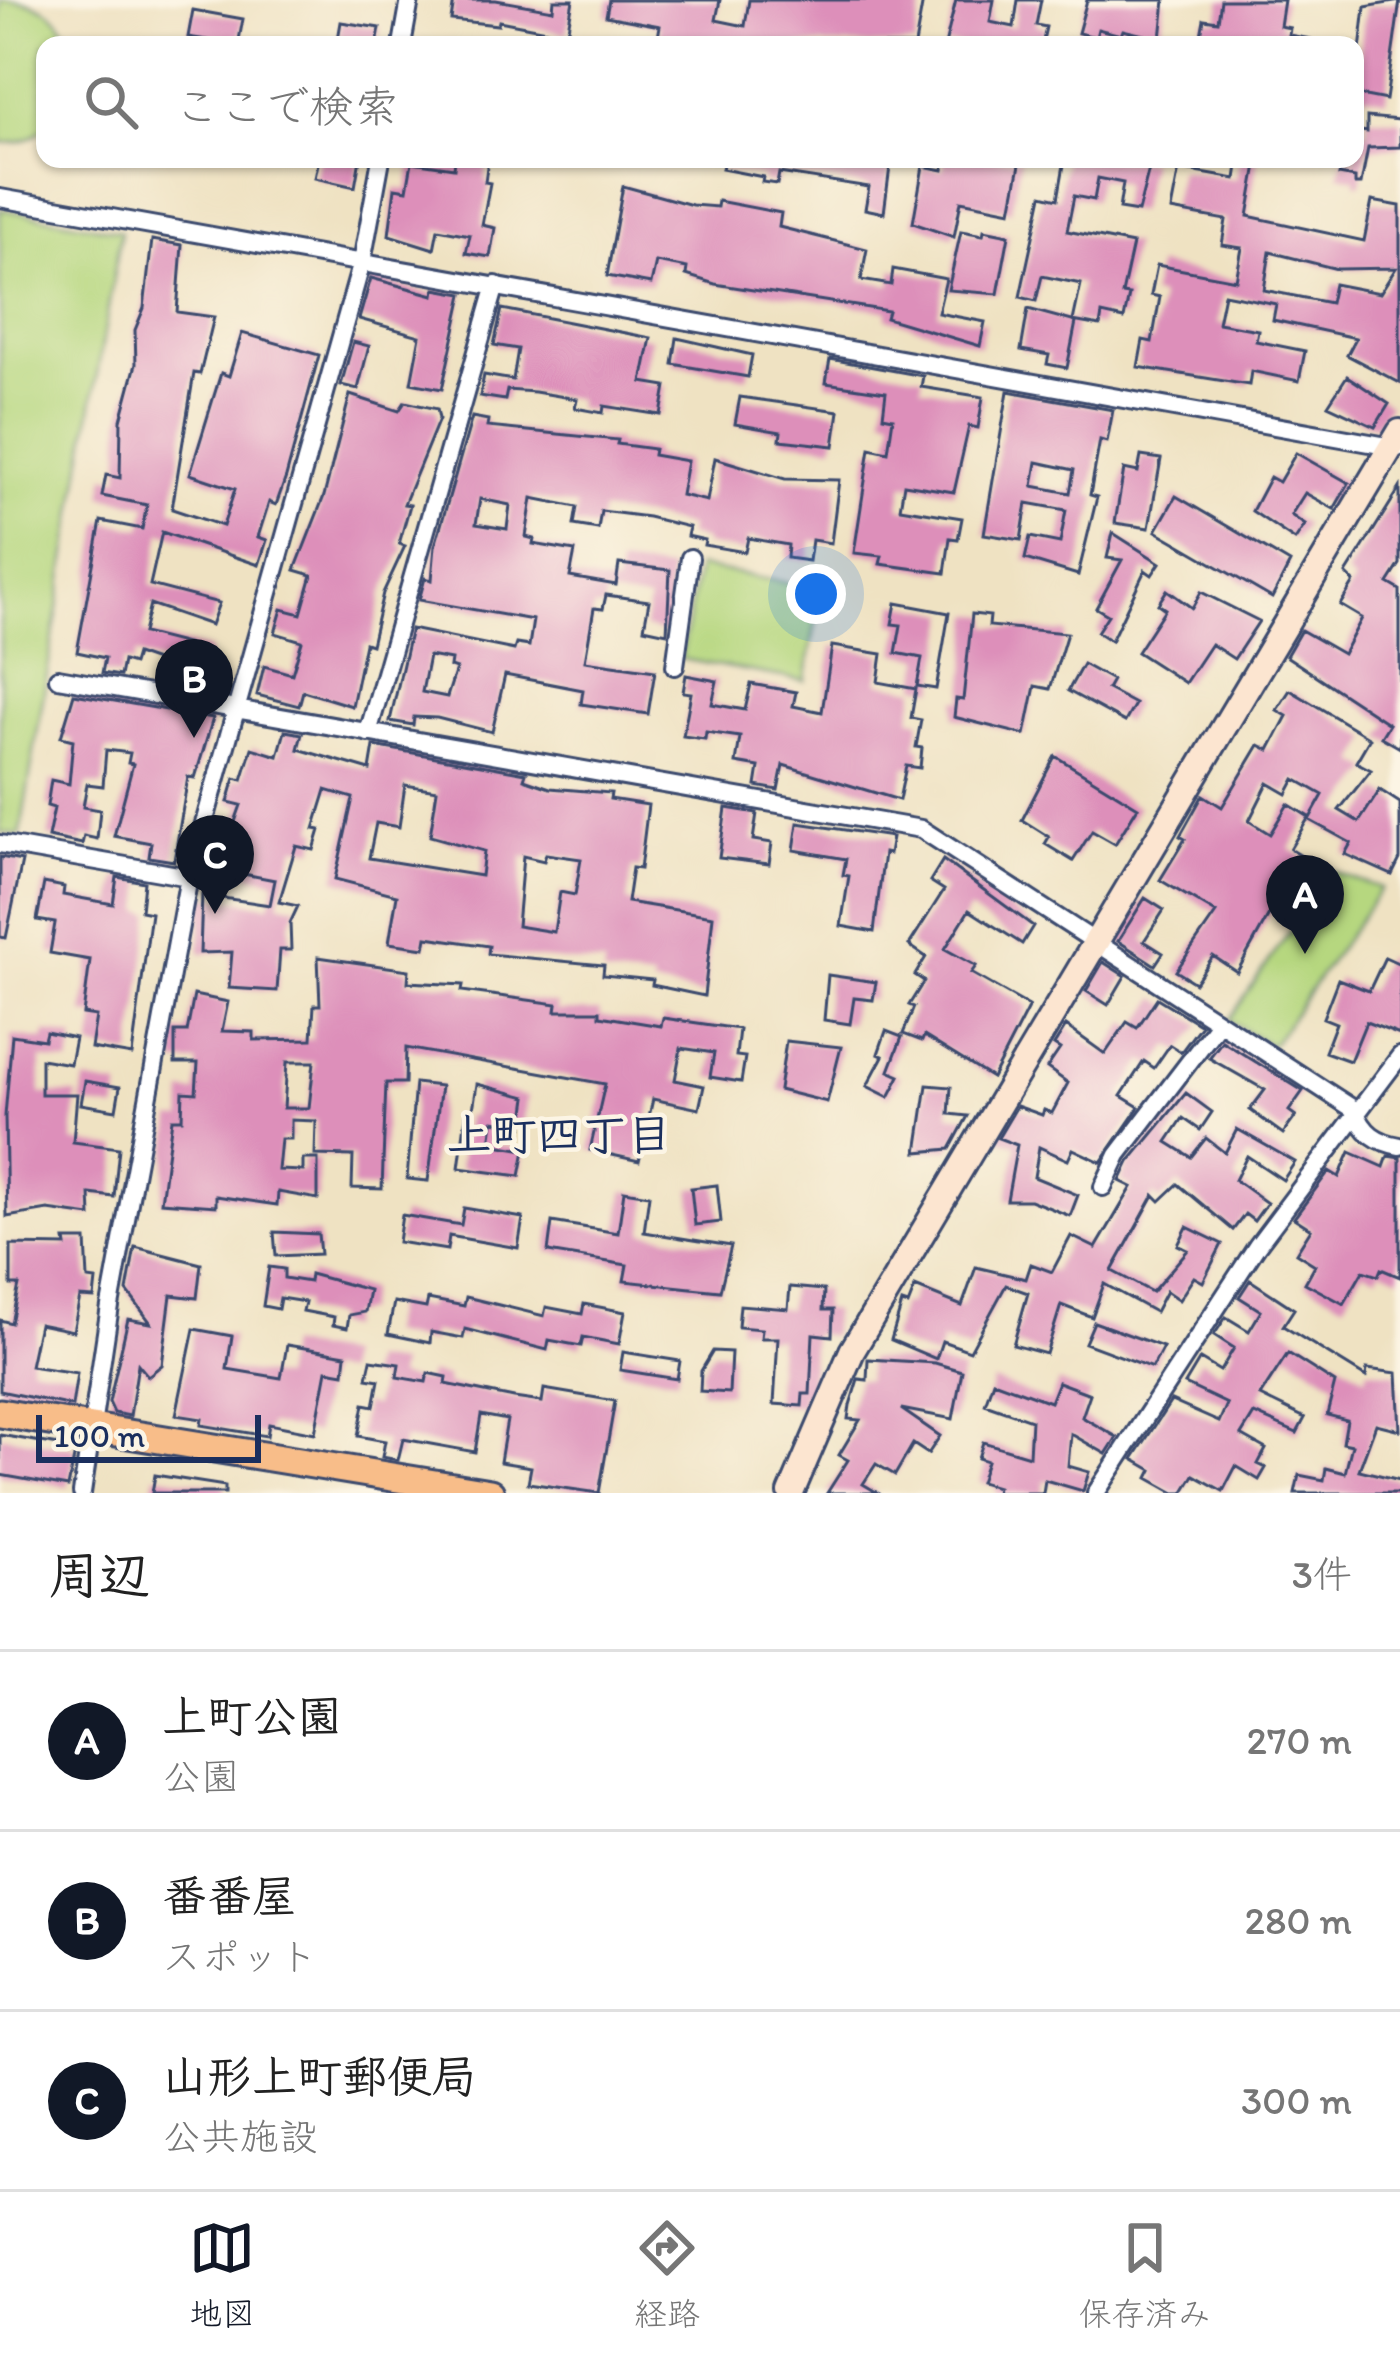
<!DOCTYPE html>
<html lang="ja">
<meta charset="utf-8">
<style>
:root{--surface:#fff;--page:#f6f6f6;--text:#222;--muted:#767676;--line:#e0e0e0;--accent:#111827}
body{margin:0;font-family:Itim,"Klee One",sans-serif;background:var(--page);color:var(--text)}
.scale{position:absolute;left:36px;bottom:30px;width:225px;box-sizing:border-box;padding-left:12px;border:6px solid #1b2f5e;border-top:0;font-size:33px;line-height:42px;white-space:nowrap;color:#1b2f5e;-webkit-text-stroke:9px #fcf5e5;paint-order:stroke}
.you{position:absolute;left:816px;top:594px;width:42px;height:42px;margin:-30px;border:9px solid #fff;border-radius:50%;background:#1a73e8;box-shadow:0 0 0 18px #1a73e833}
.badge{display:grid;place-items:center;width:78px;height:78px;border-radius:50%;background:var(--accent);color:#fff;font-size:39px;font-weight:700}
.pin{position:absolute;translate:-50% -99px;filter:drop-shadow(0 3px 6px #0008)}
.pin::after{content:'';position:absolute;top:63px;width:42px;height:36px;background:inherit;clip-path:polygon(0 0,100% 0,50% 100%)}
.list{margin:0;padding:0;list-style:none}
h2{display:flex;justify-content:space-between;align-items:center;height:156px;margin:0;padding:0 48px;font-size:51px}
h2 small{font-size:39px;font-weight:400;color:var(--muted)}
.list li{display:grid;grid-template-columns:78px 1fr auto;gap:36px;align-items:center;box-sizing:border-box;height:180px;padding:0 48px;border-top:3px solid var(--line)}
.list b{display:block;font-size:45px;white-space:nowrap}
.list p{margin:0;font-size:39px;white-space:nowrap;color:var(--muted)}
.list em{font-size:39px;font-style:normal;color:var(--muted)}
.icon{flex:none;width:66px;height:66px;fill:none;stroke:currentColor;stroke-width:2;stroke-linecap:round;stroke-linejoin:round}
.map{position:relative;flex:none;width:1400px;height:1493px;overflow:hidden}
.search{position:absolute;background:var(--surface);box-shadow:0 3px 9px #0004;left:36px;right:36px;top:36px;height:132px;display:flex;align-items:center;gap:30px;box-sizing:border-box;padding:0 42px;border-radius:24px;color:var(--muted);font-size:45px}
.sheet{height:696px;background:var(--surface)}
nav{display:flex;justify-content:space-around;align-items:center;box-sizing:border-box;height:168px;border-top:3px solid var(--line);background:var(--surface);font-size:33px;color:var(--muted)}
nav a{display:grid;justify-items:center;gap:6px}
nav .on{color:var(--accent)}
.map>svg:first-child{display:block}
.green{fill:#b6d77f;stroke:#68836e;stroke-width:3}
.building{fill:#dd8fba;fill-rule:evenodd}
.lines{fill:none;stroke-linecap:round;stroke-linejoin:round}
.street-casing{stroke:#3b4a6d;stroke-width:22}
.secondary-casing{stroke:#3b4a6d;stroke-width:30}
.primary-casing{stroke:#3b4a6d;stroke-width:33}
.street{stroke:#fff;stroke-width:16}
.secondary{stroke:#fce5d0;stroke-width:24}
.primary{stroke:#f8bd89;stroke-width:27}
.labels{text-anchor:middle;stroke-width:9;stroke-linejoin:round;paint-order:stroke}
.neighbourhood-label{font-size:45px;font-weight:bold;fill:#1b2f5e;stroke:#fcf5e5}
</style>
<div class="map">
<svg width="1400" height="1493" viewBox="0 0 1400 1493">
<rect width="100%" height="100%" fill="#fcf5e5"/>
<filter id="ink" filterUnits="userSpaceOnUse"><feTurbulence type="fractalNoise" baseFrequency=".00833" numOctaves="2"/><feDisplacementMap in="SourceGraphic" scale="24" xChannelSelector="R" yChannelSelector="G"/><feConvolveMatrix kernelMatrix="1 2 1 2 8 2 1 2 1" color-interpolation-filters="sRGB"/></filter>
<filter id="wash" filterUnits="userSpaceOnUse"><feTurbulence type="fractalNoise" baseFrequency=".004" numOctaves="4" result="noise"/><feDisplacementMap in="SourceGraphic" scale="48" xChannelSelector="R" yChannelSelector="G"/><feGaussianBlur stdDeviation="2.7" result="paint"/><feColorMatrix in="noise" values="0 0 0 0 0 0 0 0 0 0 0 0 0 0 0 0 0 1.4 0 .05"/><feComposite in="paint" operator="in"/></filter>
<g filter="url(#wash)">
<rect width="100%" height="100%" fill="#efe2c2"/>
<path class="green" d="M0 0C35 0 60 9 72 45H45V128C31 139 18 145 0 142Z
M0 209 121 231 20 836 0 832Z
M698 567 822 589 805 681 681 659Z
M1331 871 1381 888 1271 1046 1229 1020Z"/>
<g id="blocks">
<path class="building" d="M454 0H496L553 10 554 0H573L567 34 499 21 498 25 451 20Z
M609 0H720L716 20 745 26 749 0H923L915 45H699L658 37 660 26 606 16Z
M956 0H994L990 22 1014 27 1018 0H1041L1036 25 1046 27 1042 45H945Z
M1087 0H1165L1161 39 1123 30 1121 35 1098 29 1096 37 1078 33Z
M1221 0H1284L1280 26 1290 28 1289 35 1311 39V45L1200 41 1204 19 1218 21Z
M1400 1 1386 100 1355 94 1365 7Z
M193 10 243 19 238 45 188 37Z
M341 22 380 28 377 45H337Z
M1367 117 1400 120V147L1368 148 1361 184H1355V178L1339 175 1343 159H1355V130L1367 132Z
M319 159H360L355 187 315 178Z
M455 159H488L485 182 490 183 482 225 495 228 490 257 466 253 470 235 438 229 434 249 389 235 395 188 407 190 412 162 454 168Z
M724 159H891L884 213 865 209 869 187 779 173 777 184 762 182 763 177 722 169Z
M945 159H1021L1011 211 961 201 954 237 913 223 923 166 943 170Z
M1065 159 1151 161 1138 212 1119 209 1123 183 1098 178 1094 200 1074 196 1067 231 1133 244 1122 294 1129 295 1124 319 1102 314 1100 326 1073 321 1081 284 1042 276 1036 301 1020 297 1042 195 1058 199Z
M1239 159H1258L1248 216 1364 241 1372 201 1400 206V383L1347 355 1356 338 1273 320 1276 304 1224 294 1218 323 1258 330 1256 341 1305 351 1299 381 1251 371 1249 385 1138 367 1143 340 1152 342 1160 297 1151 295 1157 265 1236 280 1242 248 1222 245 1226 220 1171 210 1179 169 1236 179ZM1270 252 1337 269 1396 268 1380 293 1334 284 1330 303 1264 290Z
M623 186 692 205 717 207 718 201 781 213 779 227 867 249 861 280 891 285 893 269 946 279 938 313 985 322 980 346 886 318 888 311 715 284 686 275 687 268 656 262 651 284 607 276Z
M984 230 1009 235 998 294 948 290 961 231 983 235Z
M152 240 182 245 177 312 214 317 200 374 194 373 172 509 223 526 235 489 190 474 221 373 229 376 242 333 319 355 286 477 276 505 269 502 258 537 267 540 259 565 162 532 150 585 219 603 211 625 150 604 143 633 210 650 202 677 136 654 133 664 123 661 120 676 102 673 105 658 77 652 101 521 142 529 147 505 102 496 106 475 120 478 121 420 136 364 135 330 144 308Z
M371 278 434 295 435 289 463 294 442 389 411 383 420 336 359 319Z
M502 309 651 338 642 382 666 386 661 415 604 406 603 413 575 408 577 399 535 392 507 390 505 400 480 396 484 375 513 380 518 349 494 345Z
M1028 309 1076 322 1067 368 1047 364 1049 355 1021 350Z
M677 338 752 355 748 377 673 364Z
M353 342 369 346 358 389 341 385Z
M830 359 923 376 921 387 983 397 978 428 969 426 954 492 904 484 900 508 962 518 958 539 950 538 945 573 880 564 882 556 854 553 870 448 888 452 893 418 883 416 886 392 826 383Z
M1347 376 1389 404 1375 427 1328 405Z
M1008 391 1113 410 1107 442 1100 440 1090 495 1097 497 1078 575 1025 559 1030 537 1060 543 1066 510 1027 503 1021 540 984 534ZM1037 462 1074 470 1070 493 1033 486Z
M350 395 399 411 405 402 437 409 439 419 404 504 410 505 399 544 405 546 383 593 371 645 365 643 352 706 303 691 299 706 257 695 264 666 292 674 302 641 275 633 282 609 301 614 312 575 295 570 324 496Z
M740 397 839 411 834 446 780 440 781 432 735 424Z
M472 417 488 420 487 427 618 440 617 444 654 449 653 455 687 461 681 495 707 501 715 458 785 479 839 480 831 543 812 540 809 561 787 558 788 545 748 538 745 552 704 545 705 540 687 536 689 527 648 517 601 511 598 529 574 525 577 507 532 498 526 537 534 539 533 544 575 551 570 577 616 585 619 564 670 570 667 633 644 628 649 601 606 595 603 609 594 608 585 661 655 671 648 714 581 704 583 690 505 675 492 732 437 718 414 717 413 725 390 721 411 629 514 650 516 644 529 646 533 620 419 600 425 578 432 580 435 546ZM480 499 510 505 507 529 476 524ZM429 656 451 660 450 667 456 669 447 697 422 692Z
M1296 453 1349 483 1334 509 1305 493 1291 515 1305 525 1295 540 1252 511 1270 477 1279 482Z
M1141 456 1161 459 1149 528 1115 523 1124 469 1138 472Z
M1400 488V564L1388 583 1400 590V748L1381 737 1389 724 1286 656 1301 630 1343 654 1362 618 1340 605 1354 582 1346 574Z
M1176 496 1290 563 1272 598 1156 531Z
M1113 533 1160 563 1152 575 1145 570 1111 641 1097 632 1108 615 1096 608 1122 560 1107 558Z
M1167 590 1192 608 1201 592 1259 621 1234 659 1211 644 1185 683 1137 652 1165 609 1158 604Z
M896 603 949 613 936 689 917 686 922 658 896 653 901 625 892 624Z
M972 614 990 616 989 626 1067 633 1050 689 1035 686 1025 735 954 717 956 699 963 700Z
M832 646 882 654 878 682 916 689 911 718 921 720 916 747 922 748 920 768 906 766 899 800 783 765 778 790 756 786 759 767 736 763 740 737 706 732 705 739 683 736 691 693 683 692 686 675 717 681 712 704 745 710 751 684 796 692 793 706 822 712Z
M1083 664 1112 680 1107 689 1135 704 1125 722 1068 691Z
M1290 690 1370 738 1356 762 1371 770 1339 810 1359 822 1380 790 1400 803V859L1392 875 1345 854 1351 843 1309 820 1323 795 1295 779 1287 794 1268 783 1249 821 1270 834 1288 804 1309 817 1290 849 1313 863 1298 887 1288 881 1237 972 1213 956 1195 983 1176 971 1216 913 1160 880 1185 839 1180 836 1203 795 1222 807 1259 745 1269 750 1287 716 1277 710Z
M74 694 213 718 195 778 188 777 174 861 149 857 151 843 114 836 133 764 128 763 130 753 106 750 103 786 87 784 83 807 100 810 97 839 84 836 82 844 48 837 54 808 47 806 51 780 69 784 73 740 61 737Z
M285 731 302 734 298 749 370 770 374 746 526 773 524 779 550 788 611 793 610 799 648 805 640 869 632 868 627 902 713 916 704 996 652 985 653 980 603 975 604 965 488 954 489 946 427 937 425 948 389 943 397 895 335 879 353 798 326 790 314 829 320 830 314 850 296 846 279 902 298 906 290 923 291 950H280L277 991 229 988 232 952 200 953 202 895 270 905 275 880 212 868 218 845 226 847 241 805 228 802 235 778 242 780 252 748 278 756ZM405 785 437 790 430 836 484 851 481 876 369 858 376 823 399 827ZM546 854 581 859 575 895 560 892 554 932 517 926 523 856 544 861Z
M1055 756 1138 807 1115 844 1092 831 1073 861 1045 844 1049 837 1022 820Z
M726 808 757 813 753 840 772 843 769 864 719 858Z
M798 823 892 837 889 854 884 853 874 932 841 926 849 876 843 875 846 859 794 850Z
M0 857 22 861 6 938 0 937Z
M943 860 1033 926 1022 944 969 910 945 949 976 966 971 973 1029 1006 992 1078 924 1036 922 1041 903 1034 914 1007 909 1005 924 981 915 975 926 957 909 945 944 890 930 881Z
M117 877 144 882 141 911 151 913 132 1055 91 1048 96 1016 83 1014 90 960 50 953 55 923 37 920 44 883 64 887 63 895 113 904Z
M1145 898 1164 910 1144 941 1163 953 1155 965 1118 941Z
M318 957 409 970 408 982 463 985 462 991 557 1004 556 1011H600V1016L661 1026 663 1018 739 1029 736 1056 745 1057 741 1082 710 1077 714 1053 681 1048 675 1080 704 1086 699 1109 653 1099 639 1161 590 1150 605 1084 406 1048 405 1083H386L382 1189 352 1188 353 1156 315 1155 316 1121 291 1120V1139H281L278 1170 303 1171V1159H318V1199L278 1192 277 1205 216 1196V1206L161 1202 172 1119H182L183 1092 196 1093 198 1063H175V1032H187L194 995 228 1002 222 1031 254 1032V1040L312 1039 314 1005H320ZM287 1062H314L309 1108H284Z
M1385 957 1400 964V1035L1366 1022 1350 1061 1325 1052 1336 1023 1323 1018 1338 979 1369 991Z
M1103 962 1125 976 1108 1005 1086 991Z
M828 975 876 982 873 1000 854 998 850 1024 824 1020Z
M1157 998 1201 1025 1181 1052 1170 1045 1154 1068 1144 1061 1121 1096 1139 1107 1101 1162 1073 1149 1068 1160 1039 1147 1034 1177 1078 1195 1070 1216 1030 1200H1007L1017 1145 998 1138 1017 1106 1042 1115 1044 1110 1052 1113 1068 1083 1047 1068 1060 1049 1054 1045 1066 1026 1105 1054 1127 1022 1137 1028Z
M886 1031 902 1037 889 1071 900 1076 889 1097 867 1086 883 1056 878 1054Z
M46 1032 75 1038 70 1064 41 1059V1094H77L73 1142 119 1148 114 1197 90 1194 91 1216 48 1210 7 1217 5 1116 12 1035 44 1040Z
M786 1041 841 1047 827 1102 779 1090Z
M1222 1041 1303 1091 1289 1111 1296 1116 1283 1134 1250 1110 1265 1090 1209 1058Z
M85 1081 120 1087 116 1110 81 1104Z
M415 1083 441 1086 428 1181 407 1179Z
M477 1084 527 1097 523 1126 493 1121 490 1144 525 1150 520 1176 459 1168 466 1115 472 1116Z
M927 1085 951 1087 949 1114 968 1116 950 1149 917 1152Z
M1186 1093 1212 1112 1200 1130 1183 1118 1167 1142 1191 1157 1206 1138 1225 1153 1237 1129 1295 1162 1283 1180 1247 1156 1235 1180 1267 1203 1254 1221 1245 1214 1233 1230 1178 1184 1160 1201 1154 1195 1112 1271 1152 1292 1188 1250 1178 1245 1187 1227 1222 1244 1203 1282 1194 1277 1179 1300 1166 1291 1155 1312 1104 1284 1092 1317 1061 1305 1046 1354 1013 1345 1028 1293 1006 1285 970 1351 942 1341 936 1359 891 1340 902 1303 908 1305 915 1287 962 1306 976 1267 1026 1279 1031 1264 1052 1272 1071 1236 1096 1248 1132 1187 1120 1181 1129 1162Z
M1350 1152 1384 1167 1388 1156 1400 1158V1277L1381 1269 1378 1276 1363 1271 1344 1304 1305 1283 1315 1265 1296 1253 1311 1229 1294 1218 1329 1171 1339 1177Z
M717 1185 721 1222 695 1225 691 1188Z
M624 1191 649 1195 644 1232 731 1246 720 1291 624 1281 627 1265 548 1252 552 1222 618 1233Z
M464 1208 523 1218 518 1248 449 1236 447 1250 398 1242 402 1215 461 1225Z
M274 1232 318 1234 320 1254 276 1256Z
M65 1240H86L88 1279 96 1280 94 1298 80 1297 73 1331 39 1324 30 1366 77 1373 72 1406 0 1391V1320L11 1323 19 1285H11V1245L66 1246Z
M135 1247 201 1264 197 1298 171 1295 162 1365 148 1376 138 1364 130 1416 114 1413 109 1402 128 1319 151 1323 127 1291Z
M269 1267 284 1269V1278L309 1282 310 1274 369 1290 365 1312 349 1315 347 1328 333 1325 334 1317 303 1311 305 1302 280 1298 278 1309 263 1306Z
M1250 1280 1294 1309 1283 1326 1366 1377 1367 1369 1397 1373 1400 1430 1376 1424 1359 1470 1400 1480V1493H1295L1299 1475 1324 1480 1326 1468 1345 1473 1352 1445 1343 1443 1347 1420 1327 1415 1335 1383 1288 1353 1260 1396 1305 1418 1297 1433 1254 1414 1241 1435 1266 1449 1258 1464 1266 1468 1259 1480 1236 1466 1223 1491 1194 1475 1183 1493H1175L1148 1478 1152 1470 1133 1459 1171 1401 1219 1422 1227 1404 1185 1384 1200 1359 1220 1371 1234 1348 1214 1335 1226 1317 1249 1331 1261 1311 1239 1297Z
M790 1287 824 1290 823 1310H833L832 1336 813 1334 810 1394H803L802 1406 774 1404 778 1338H761L762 1329 738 1327 740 1305 788 1309Z
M466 1297 544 1316 546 1307 582 1314 584 1304 625 1312 619 1344 583 1337 581 1346 549 1340 547 1350 465 1329 463 1338 431 1332 430 1343 388 1334 394 1302 426 1308 428 1299 464 1306Z
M1094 1322 1163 1347 1152 1368 1085 1343Z
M194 1329 232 1336 227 1369 281 1378 287 1345 346 1355 344 1373 327 1370 315 1433 269 1424 267 1436 201 1425 202 1419 176 1415Z
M713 1351 731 1352 729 1393 700 1391 701 1371Z
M623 1352 680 1361 677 1379 620 1370Z
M868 1359 935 1363 962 1371 953 1419 901 1409 940 1436 928 1454 913 1444 895 1475 876 1464 863 1484 878 1493H827L848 1460 839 1455 860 1420 848 1419 850 1405 858 1379 867 1380Z
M371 1360 399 1364 397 1377 426 1382 428 1373 447 1377 446 1384 514 1398 542 1402 544 1389 615 1401 599 1493 528 1483 531 1467 500 1462 507 1420 481 1415 475 1452 403 1439 398 1460 382 1457 385 1441 358 1436 364 1404 374 1406 379 1380 367 1378Z
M993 1381 1050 1402 1058 1382 1090 1394 1082 1417 1117 1437 1106 1454 1071 1434 1068 1466 1089 1472 1083 1491 1045 1480 1043 1493H996L997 1487 980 1482 987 1461 978 1458 983 1442 1029 1456 1031 1420 985 1404Z
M0 1435 76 1448 68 1487 0 1475Z
M155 1475 225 1486V1493H152Z"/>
</g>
</g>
<g filter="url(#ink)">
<use href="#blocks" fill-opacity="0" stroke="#3b4a6d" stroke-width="3"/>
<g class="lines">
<g class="street-casing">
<path id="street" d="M402 45 410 0
M0 198 1398 448
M675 666 690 558
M58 678 921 829 1355 1110C1363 1133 1377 1142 1400 1146
M368 733 496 285
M0 844 189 877
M1103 1187 1118 1155 1219 1023
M82 1493 110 1306 189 877 362 262 381 159
M1096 1493 1257 1246 1400 1056"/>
</g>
<g class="secondary-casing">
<path id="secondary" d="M791 1493 852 1351 1400 432"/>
</g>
<g class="primary-casing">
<path id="primary" d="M0 1413 490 1493"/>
</g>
<use href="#street" class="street"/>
<use href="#secondary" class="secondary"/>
<use href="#primary" class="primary"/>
</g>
</g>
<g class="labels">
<g class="neighbourhood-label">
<text x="559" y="1150">上町四丁目</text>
</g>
</g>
</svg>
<div class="scale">100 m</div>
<div class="you"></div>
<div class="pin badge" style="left:1305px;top:954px">A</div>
<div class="pin badge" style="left:194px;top:738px">B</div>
<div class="pin badge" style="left:215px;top:914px">C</div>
<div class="search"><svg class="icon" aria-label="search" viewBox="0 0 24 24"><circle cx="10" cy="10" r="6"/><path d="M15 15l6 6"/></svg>ここで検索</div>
</div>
<section class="sheet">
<h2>周辺<small>3件</small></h2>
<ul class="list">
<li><span class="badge">A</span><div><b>上町公園</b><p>公園</p></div><em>270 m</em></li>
<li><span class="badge">B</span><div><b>番番屋</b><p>スポット</p></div><em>280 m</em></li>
<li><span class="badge">C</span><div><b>山形上町郵便局</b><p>公共施設</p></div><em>300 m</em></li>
</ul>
</section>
<nav>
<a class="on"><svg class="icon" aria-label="map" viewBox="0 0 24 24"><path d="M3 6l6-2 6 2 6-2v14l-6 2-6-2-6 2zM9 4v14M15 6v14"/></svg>地図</a>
<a><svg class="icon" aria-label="directions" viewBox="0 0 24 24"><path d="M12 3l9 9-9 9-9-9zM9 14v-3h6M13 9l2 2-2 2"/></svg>経路</a>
<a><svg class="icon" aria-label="saved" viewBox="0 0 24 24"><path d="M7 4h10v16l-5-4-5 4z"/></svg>保存済み</a>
</nav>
